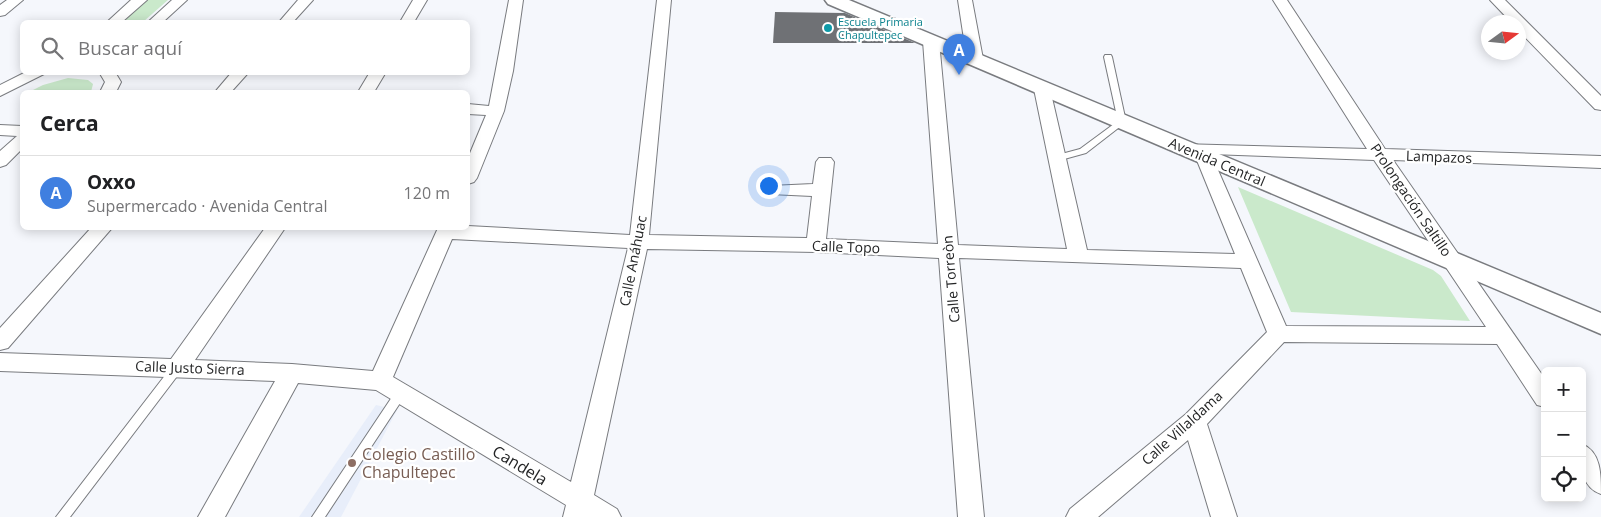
<!DOCTYPE html>
<html lang="es">
<meta charset="utf-8">
<style>
:root{--surface:#fff;--page:#f2f2f2;--text:#202124;--muted:#757577;--line:#e0e0e0;--accent:#b62b65}
body{margin:0;font-family:"Open Sans",sans-serif;background:var(--page);color:var(--text)}
.controls{position:absolute;right:15px;bottom:15px;display:grid;overflow:hidden;border-radius:8px;box-shadow:0 2px 12px #0003}
.controls button{width:45px;height:45px;display:grid;place-items:center;padding:0;border:0;border-bottom:1px solid var(--line);background:var(--surface);color:var(--text);font:25px sans-serif}
.compass{position:absolute;left:1481px;top:15px;width:45px;height:45px;border-radius:50%;background:var(--surface);box-shadow:0 2px 12px #0003;rotate:75deg}
.you{position:absolute;left:768px;top:185px;width:18px;height:18px;margin:-12px;border:4px solid #fff;border-radius:50%;background:#1a73e8;box-shadow:0 0 0 8px #1a73e833}
.badge{display:grid;place-items:center;width:32px;height:32px;border-radius:50%;background:var(--accent);color:#fff;font-size:16px;font-weight:700}
.pin{position:absolute;translate:-50% -41px;filter:drop-shadow(0 1px 2px #0008)}
.pin::after{content:'';position:absolute;top:26px;width:18px;height:15px;background:inherit;clip-path:polygon(0 0,100% 0,50% 100%)}
.list{margin:0;padding:0;list-style:none}
h2{display:flex;justify-content:space-between;align-items:center;height:65px;margin:0;padding:0 20px;font-size:21px}
h2 small{font-size:16px;font-weight:400;color:var(--muted)}
.list li{display:grid;grid-template-columns:32px 1fr auto;gap:15px;align-items:center;box-sizing:border-box;height:75px;padding:0 20px;border-top:1px solid var(--line)}
.list b{display:block;font-size:19px;white-space:nowrap}
.list p{margin:0;font-size:16px;white-space:nowrap;color:var(--muted)}
.list em{font-size:16px;font-style:normal;color:var(--muted)}
.icon{flex:none;width:28px;height:28px;fill:none;stroke:currentColor;stroke-width:2;stroke-linecap:round;stroke-linejoin:round}
.map{position:relative;flex:none;width:1601px;height:517px;overflow:hidden}
.search{position:absolute;background:var(--surface);box-shadow:0 2px 12px #0003;left:20px;top:20px;width:450px;height:55px;display:flex;align-items:center;gap:12px;box-sizing:border-box;padding:0 18px;border-radius:8px;color:var(--muted);font-size:19px}
.panel{position:absolute;background:var(--surface);box-shadow:0 2px 12px #0003;left:20px;top:90px;width:450px;height:140px;border-radius:8px}
.map>svg:first-child{display:block}
.built{fill:#e8eefa}
.green{fill:#cae9cb}
.building{fill:#6f7175}
.lines{fill:none;stroke-linecap:round;stroke-linejoin:round}
.service-casing{stroke:#797b7f;stroke-width:2}
.minor-casing{stroke:#797b7f;stroke-width:2}
.tertiary-casing{stroke:#797b7f;stroke-width:3}
.service{fill:#fff;fill-rule:evenodd}
.minor{fill:#fff;fill-rule:evenodd}
.tertiary{fill:#fff;fill-rule:evenodd}
.culture-dot{fill:#0f9aa8;stroke:#fff;stroke-width:2}
.education-dot{fill:#8d6e63;stroke:#fff;stroke-width:2}
.labels{text-anchor:middle;stroke-width:4.5;stroke-linejoin:round;paint-order:stroke}
.far-culture-label{font-size:11px;fill:#0d838f;stroke:#fff;text-anchor:start}
.street-label{font-size:14px;fill:#232425;stroke:#fff}
.near-education-label{font-size:16px;fill:#785e54;stroke:#fff;text-anchor:start}
.near-street-label{font-size:16px;fill:#232425;stroke:#fff}
</style>
<div class="map">
<svg width="1601" height="517" viewBox="0 0 1601 517">
<rect width="100%" height="100%" fill="#f5f7fc"/>
<path class="built" d="M376 405 397 410 341 517H299Z"/>
<path class="green" d="M142 0H168L143 22H115Z
M68 78 88 80 93 84 91 92H29L43 85Z
M1238 187 1433 270 1441 276 1470 321 1291 312Z"/>
<path class="building" d="M775 12 845 13 915 43H773Z"/>
<g class="lines">
<g class="service-casing">
<path id="service" d="M1105 55H1111L1112 57 1126 122 1086 153 1057 161 1054 160 1053 158 1054 156 1080 149 1118 121 1104 57Z
M177 364 181 365 183 368 181 371 70 517H56L173 365Z
M400 389 404 391 406 394 404 397 325 517H312L396 391Z"/>
</g>
<g class="minor-casing">
<path id="minor" d="M7 0H23L5 15 0 16V5Z
M131 0H147L122 22H107Z
M172 0H187L163 22H148Z
M298 0H313L293 22H279Z
M413 0H427L414 22H400Z
M509 0H523L513 71 504 111 477 178 474 182 468 184V158L486 115 468 114V104L489 106Z
M657 0H671L649 235 807 238 812 196 770 194 768 190 770 186 813 184 816 162 819 158H831L834 162 826 239 938 244 923 41 931 36 939 41 958 245 1067 249 1034 89 1042 84 1050 89 1087 250 1235 254 1196 158 1200 154 1180 152 1177 148 1180 144 1367 149 1273 0H1287L1385 149 1601 156V168L1393 160 1545 379V407L1537 405 1497 344 1284 342 1207 424 1237 517H1211L1188 440 1098 517H1066L1070 509 1186 414 1267 332 1241 268 959 258 984 517H958L939 258 816 252 647 249 594 495 617 509 621 517H563L566 505 376 390 298 383 225 517H198L275 381 0 371V353L171 359 265 228H285L195 360 292 364 373 371 438 228 468 226 630 235ZM1211 154 1374 160 1486 327 1286 326ZM452 239 628 248 571 482 393 377Z
M958 0H972L983 59 980 62 975 64 967 59Z
M1490 0H1505L1601 96V110L1595 109 1518 30V22H1511Z
M26 72H48L0 96V85Z
M99 72H115L121 82 116 92H100L105 82Z
M232 72H249L231 92H215Z
M370 72H386L374 92H358Z
M0 125 22 126V149L6 165 0 167V151L17 136 0 135Z
M91 228H112L8 348 0 350V328Z
M1582 444C1601 452 1601 474 1601 494 1579 486 1582 464 1582 444Z"/>
</g>
<g class="tertiary-casing">
<path id="tertiary" d="M825 0H849L1601 313V334L828 4Z"/>
</g>
<use href="#service" class="service"/>
<use href="#minor" class="minor"/>
<use href="#tertiary" class="tertiary"/>
</g>
<circle class="culture-dot" cx="828" cy="28" r="5"/>
<circle class="education-dot" cx="352" cy="463" r="5"/>
<g class="labels">
<g class="far-culture-label">
<text x="838" y="26">Escuela Primaria<tspan x="838" dy="13">Chapultepec</tspan></text>
</g>
<g class="street-label">
<text transform="translate(1439 157) rotate(2)" y="5">Lampazos</text>
<text transform="translate(1217 162) rotate(23)" y="5">Avenida Central</text>
<text transform="translate(1411 200) rotate(56)" y="5">Prolongación Saltillo</text>
<text transform="translate(846 247) rotate(2)" y="5">Calle Topo</text>
<text transform="translate(633 261) rotate(-79)" y="5">Calle Anáhuac</text>
<text transform="translate(951 279) rotate(-95)" y="5">Calle Torreòn</text>
<text transform="translate(190 368) rotate(2)" y="5">Calle Justo Sierra</text>
<text transform="translate(1182 428) rotate(-42)" y="5">Calle Villaldama</text>
</g>
<g class="near-education-label">
<text x="362" y="460">Colegio Castillo<tspan x="362" dy="18">Chapultepec</tspan></text>
</g>
<g class="near-street-label">
<text transform="translate(520 465) rotate(31)" y="6">Candela</text>
</g>
</g>
</svg>
<div class="controls">
<button>+</button>
<button>−</button>
<button><svg class="icon" aria-label="locate" viewBox="0 0 24 24"><circle cx="12" cy="12" r="6"/><path d="M12 2v4M12 18v4M2 12h4M18 12h4"/></svg></button>
</div>
<svg class="compass" viewBox="-18 -18 36 36"><path d="M0-13l5 13h-10z" fill="#e53935"/><path d="M0 13l5-13h-10z" fill="#757577"/></svg>
<div class="you"></div>
<div class="pin badge" style="left:959px;top:75px;background:#3f7fe0">A</div>
<div class="search"><svg class="icon" aria-label="search" viewBox="0 0 24 24"><circle cx="10" cy="10" r="6"/><path d="M15 15l6 6"/></svg>Buscar aquí</div>
<section class="panel">
<h2>Cerca<small></small></h2>
<ul class="list">
<li><span class="badge" style="background:#3f7fe0">A</span><div><b>Oxxo</b><p>Supermercado · Avenida Central</p></div><em>120 m</em></li>
</ul>
</section>
</div>
